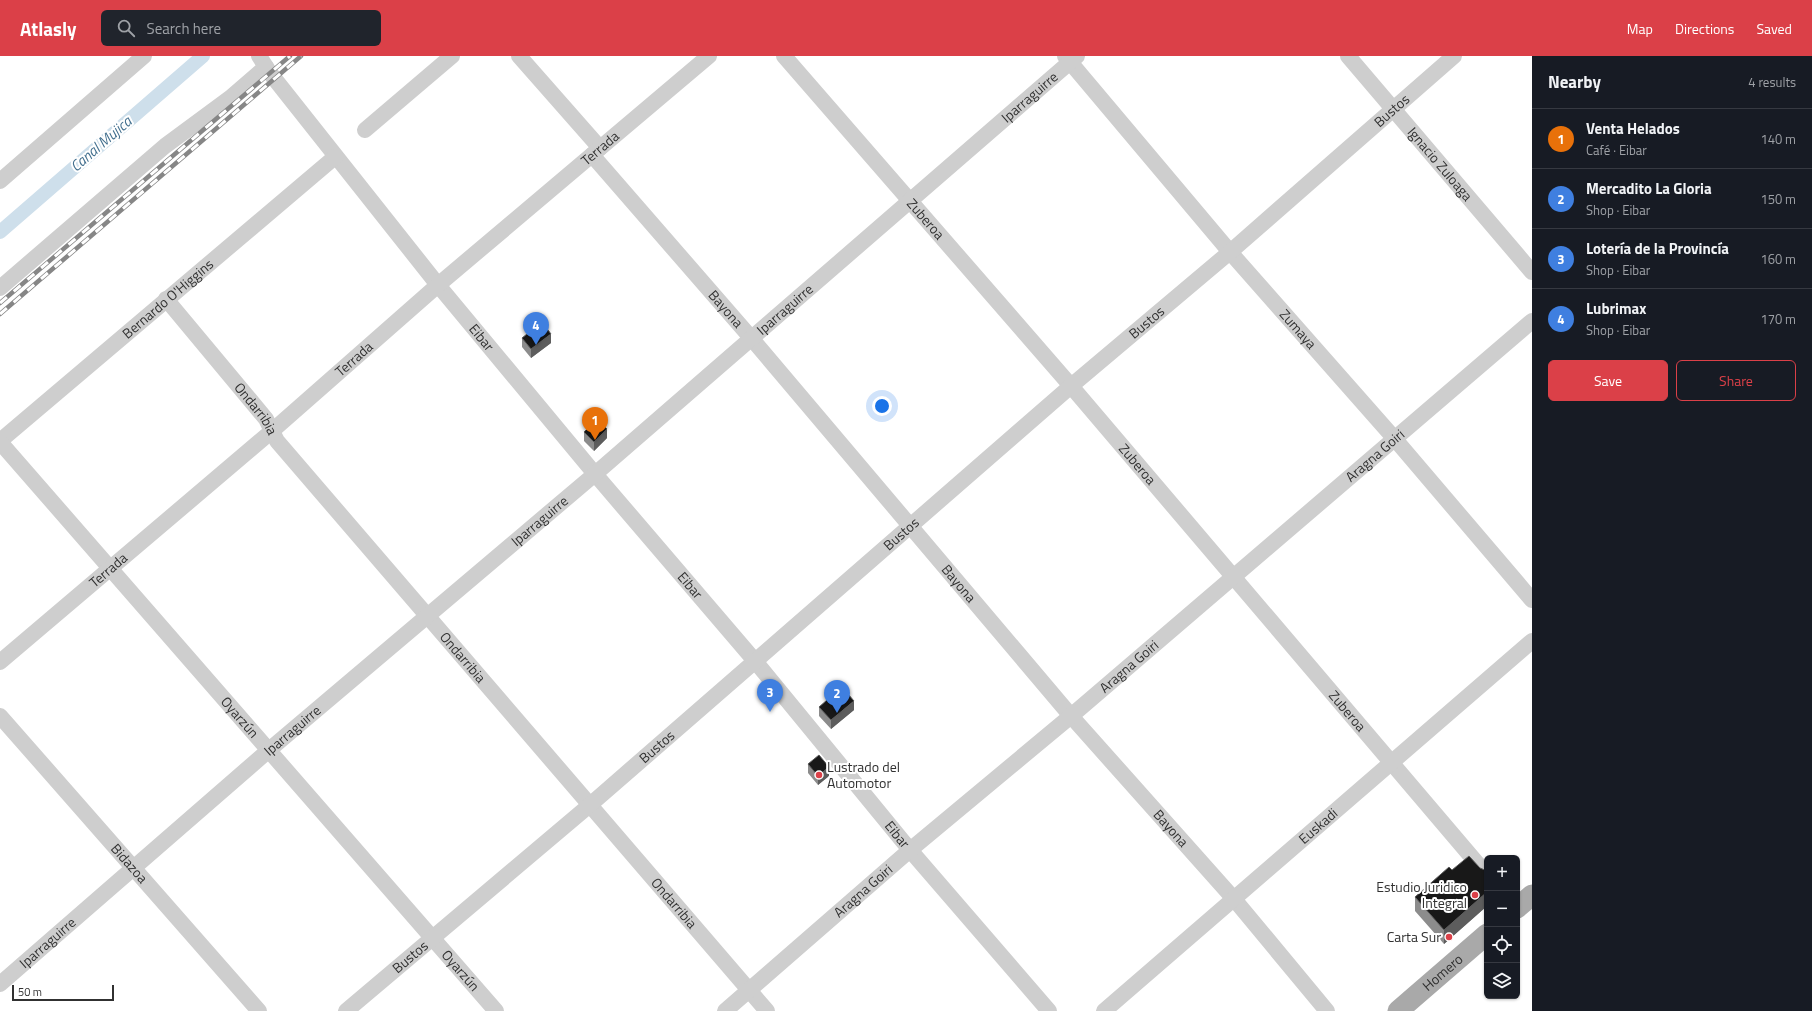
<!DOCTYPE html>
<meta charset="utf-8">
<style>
:root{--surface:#171b24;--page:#20242c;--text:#f1f3f6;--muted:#9ea1a6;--line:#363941;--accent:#db4048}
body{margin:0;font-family:"Titillium Web",sans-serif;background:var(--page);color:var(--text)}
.controls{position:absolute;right:12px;bottom:12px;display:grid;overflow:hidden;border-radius:6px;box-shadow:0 1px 3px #0004}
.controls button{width:36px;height:36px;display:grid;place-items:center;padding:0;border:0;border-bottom:1px solid var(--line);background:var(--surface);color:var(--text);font:20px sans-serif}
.scale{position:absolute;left:12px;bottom:10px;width:102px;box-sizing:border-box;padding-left:4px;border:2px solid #313131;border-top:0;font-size:11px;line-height:14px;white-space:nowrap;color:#313131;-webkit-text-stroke:3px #fff;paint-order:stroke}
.you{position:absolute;left:882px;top:350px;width:14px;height:14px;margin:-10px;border:3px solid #fff;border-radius:50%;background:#1a73e8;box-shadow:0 0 0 6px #1a73e833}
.badge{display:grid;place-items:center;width:26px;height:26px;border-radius:50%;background:var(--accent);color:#fff;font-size:13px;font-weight:700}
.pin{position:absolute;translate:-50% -33px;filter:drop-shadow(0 1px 2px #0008)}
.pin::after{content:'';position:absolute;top:21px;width:14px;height:12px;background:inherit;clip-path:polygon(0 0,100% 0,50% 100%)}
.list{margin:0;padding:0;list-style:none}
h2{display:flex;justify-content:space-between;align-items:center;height:52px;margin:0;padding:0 16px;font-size:17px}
h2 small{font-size:13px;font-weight:400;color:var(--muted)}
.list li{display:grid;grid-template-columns:26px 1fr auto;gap:12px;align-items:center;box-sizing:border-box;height:60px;padding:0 16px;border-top:1px solid var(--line)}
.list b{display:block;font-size:15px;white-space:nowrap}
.list p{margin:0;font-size:13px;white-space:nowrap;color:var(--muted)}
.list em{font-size:13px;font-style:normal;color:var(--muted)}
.actions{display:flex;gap:8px;padding:12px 16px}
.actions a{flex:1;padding:9px 0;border:1px solid var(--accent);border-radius:6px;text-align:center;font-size:14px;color:var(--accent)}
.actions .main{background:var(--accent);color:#fff}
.icon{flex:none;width:22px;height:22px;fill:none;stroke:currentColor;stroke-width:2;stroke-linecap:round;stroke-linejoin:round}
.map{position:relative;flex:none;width:1532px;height:955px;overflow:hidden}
header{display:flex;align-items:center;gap:24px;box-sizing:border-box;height:56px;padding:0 20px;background:var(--accent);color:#fff}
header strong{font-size:19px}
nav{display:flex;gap:22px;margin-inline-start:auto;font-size:14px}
.search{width:280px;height:36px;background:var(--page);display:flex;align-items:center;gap:10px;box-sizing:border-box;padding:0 14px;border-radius:6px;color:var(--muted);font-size:15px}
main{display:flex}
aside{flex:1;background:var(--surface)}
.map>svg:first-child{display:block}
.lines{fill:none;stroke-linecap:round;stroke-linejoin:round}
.canal{stroke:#cedfeb;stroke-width:14}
.minor{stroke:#cecece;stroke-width:16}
.major{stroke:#a9a9a9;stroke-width:21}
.rail-casing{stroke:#868686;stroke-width:4.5}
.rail{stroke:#fff;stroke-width:3;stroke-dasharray:9;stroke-linecap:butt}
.wall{fill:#8c8c8c}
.shaded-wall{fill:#5d5d5d}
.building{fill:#181818;stroke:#5d5d5d}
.poi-dot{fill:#db4048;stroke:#fff;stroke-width:1.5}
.labels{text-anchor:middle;stroke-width:4;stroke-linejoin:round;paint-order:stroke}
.street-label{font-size:14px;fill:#313131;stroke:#fff}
.poi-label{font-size:14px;fill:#313131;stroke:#fff;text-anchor:end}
.water-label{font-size:15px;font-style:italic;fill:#43708f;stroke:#fff}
</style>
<header>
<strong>Atlasly</strong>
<div class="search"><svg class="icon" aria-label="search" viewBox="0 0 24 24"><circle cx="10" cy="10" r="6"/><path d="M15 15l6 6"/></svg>Search here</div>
<nav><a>Map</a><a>Directions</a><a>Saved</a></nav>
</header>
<main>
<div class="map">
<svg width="1532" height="955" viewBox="0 0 1532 955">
<rect width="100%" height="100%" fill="#fff"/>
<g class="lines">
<path class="canal" d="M0 176 203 0"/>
<g class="minor">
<path id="s1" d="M259 0 270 17 438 229 595 418 755 605 910 794 1049 955"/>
<path d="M519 0 600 92"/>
<path id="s2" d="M784 0 1071 330 1487 819"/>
<path id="s3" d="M1065 0 1230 196 1394 382 1532 544"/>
<path id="s4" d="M1348 0 1532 216"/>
<path d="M365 74 452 0"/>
<path id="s5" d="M592 99 752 283 1071 660 1234 843 1327 955"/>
<path d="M0 125 144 0"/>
<path d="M0 232 165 90 230 42 266 11"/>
<path id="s6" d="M166 243 266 363 277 385 767 955"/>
<path id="s7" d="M0 385 335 101"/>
<path id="s8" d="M0 386 496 955"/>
<path id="s9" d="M0 606 272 375 438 229 709 0"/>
<path id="s10" d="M0 660 259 955"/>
<path id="s11" d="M0 928 269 694 595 418 1077 0"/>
<path id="s12" d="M346 955 591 748 1071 330 1230 196 1454 0"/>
<path id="s13" d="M725 955 910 794 1071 660 1532 265"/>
<path id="s14" d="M1104 955 1532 585"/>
</g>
<g class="major">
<path d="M1517 852 1532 839"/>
<path id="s15" d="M1398 955 1487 878"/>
</g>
<g class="rail-casing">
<path id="rail" d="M0 247 290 0
M0 258 301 0"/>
</g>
<use href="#rail" class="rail"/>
</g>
<path class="wall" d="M522 282 551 287 531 302 522 291Z
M584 376 607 382 594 395 584 385Z
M819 651 854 654 831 673 819 660Z
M808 708 829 720 818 729 808 717Z
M1480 812 1487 815V850L1444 888 1415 855V841Z"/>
<path class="shaded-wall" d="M551 278V287L531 302V293Z
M607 373V382L594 395V386Z
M854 645V654L831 673V664Z
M829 711V720L818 729V720Z
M1487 836V850L1444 888V874Z"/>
<path class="building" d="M542 266 551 278 531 293 522 282Z
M597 363 607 373 594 386 584 376Z
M842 631 854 645 831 664 819 651Z
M819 699 829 711 818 720 808 708Z
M1469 800 1480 812 1487 815V836L1444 874 1415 841 1449 811 1452 814Z"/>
<g class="poi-dot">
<circle cx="819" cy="719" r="4"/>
<circle cx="1475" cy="839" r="4"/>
<circle cx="1449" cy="881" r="4"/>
</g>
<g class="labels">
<g class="street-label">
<text dy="5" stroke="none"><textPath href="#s11" startOffset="1359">Iparraguirre</textPath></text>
<text dy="5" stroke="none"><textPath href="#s12" startOffset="1380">Bustos</textPath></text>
<text dy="5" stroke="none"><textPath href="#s9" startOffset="790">Terrada</textPath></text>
<text dy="5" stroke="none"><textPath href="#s4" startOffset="142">Ignacio Zuloaga</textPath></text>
<text dy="5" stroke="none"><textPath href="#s2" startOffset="216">Zuberoa</textPath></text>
<text dy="5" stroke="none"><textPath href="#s7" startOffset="220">Bernardo O'Higgins</textPath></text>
<text dy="5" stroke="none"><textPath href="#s5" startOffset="204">Bayona</textPath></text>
<text dy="5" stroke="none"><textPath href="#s11" startOffset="1035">Iparraguirre</textPath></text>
<text dy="5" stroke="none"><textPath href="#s12" startOffset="1056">Bustos</textPath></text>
<text dy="5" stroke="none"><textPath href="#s3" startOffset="359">Zumaya</textPath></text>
<text dy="5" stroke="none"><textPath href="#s1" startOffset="359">Eibar</textPath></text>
<text dy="5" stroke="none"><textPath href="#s9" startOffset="466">Terrada</textPath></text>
<text dy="5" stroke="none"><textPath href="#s6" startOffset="142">Ondarribia</textPath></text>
<text dy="5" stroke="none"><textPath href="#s13" startOffset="855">Aragna Goiri</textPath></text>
<text dy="5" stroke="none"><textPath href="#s2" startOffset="540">Zuberoa</textPath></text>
<text dy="5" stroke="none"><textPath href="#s11" startOffset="711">Iparraguirre</textPath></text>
<text dy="5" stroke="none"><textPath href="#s12" startOffset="732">Bustos</textPath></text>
<text dy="5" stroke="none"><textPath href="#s9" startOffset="142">Terrada</textPath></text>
<text dy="5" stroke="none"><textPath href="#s5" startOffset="564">Bayona</textPath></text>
<text dy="5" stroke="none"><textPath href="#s1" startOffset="683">Eibar</textPath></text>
<text dy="5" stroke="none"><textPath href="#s6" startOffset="466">Ondarribia</textPath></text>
<text dy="5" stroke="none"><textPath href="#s13" startOffset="531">Aragna Goiri</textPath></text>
<text dy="5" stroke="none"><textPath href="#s2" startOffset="864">Zuberoa</textPath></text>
<text dy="5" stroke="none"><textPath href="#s8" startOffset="365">Oyarzún</textPath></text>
<text dy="5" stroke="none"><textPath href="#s11" startOffset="387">Iparraguirre</textPath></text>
<text dy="5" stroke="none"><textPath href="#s12" startOffset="408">Bustos</textPath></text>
<text dy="5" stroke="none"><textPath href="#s14" startOffset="283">Euskadi</textPath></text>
<text dy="5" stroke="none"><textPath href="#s5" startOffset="888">Bayona</textPath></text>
<text dy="5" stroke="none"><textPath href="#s1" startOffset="1007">Eibar</textPath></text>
<text dy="5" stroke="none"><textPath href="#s10" startOffset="196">Bidazoa</textPath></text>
<text dy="5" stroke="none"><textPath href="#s13" startOffset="183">Aragna Goiri</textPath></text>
<text dy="5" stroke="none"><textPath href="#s6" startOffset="790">Ondarribia</textPath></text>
<text dy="5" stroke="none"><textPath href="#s11" startOffset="63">Iparraguirre</textPath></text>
<text dy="5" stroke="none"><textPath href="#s12" startOffset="84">Bustos</textPath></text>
<text dy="5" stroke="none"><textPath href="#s8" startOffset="701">Oyarzún</textPath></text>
<text dy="5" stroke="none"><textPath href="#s15" startOffset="59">Homero</textPath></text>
</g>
<g class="poi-label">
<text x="827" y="716" text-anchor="start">Lustrado del<tspan x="827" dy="16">Automotor</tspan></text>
<text x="1467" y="836">Estudio Juridico<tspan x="1467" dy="16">Integral</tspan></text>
<text x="1441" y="886">Carta Sur</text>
</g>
<g class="water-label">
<text transform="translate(101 88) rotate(-41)" y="5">Canal Mujica</text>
</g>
</g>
</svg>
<div class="controls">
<button>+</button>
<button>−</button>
<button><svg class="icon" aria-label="locate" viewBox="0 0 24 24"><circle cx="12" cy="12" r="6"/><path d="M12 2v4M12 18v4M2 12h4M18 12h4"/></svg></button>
<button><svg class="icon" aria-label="layers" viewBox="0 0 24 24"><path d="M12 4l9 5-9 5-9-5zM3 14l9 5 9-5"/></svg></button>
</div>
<div class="scale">50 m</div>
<div class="you"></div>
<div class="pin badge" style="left:595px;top:384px;background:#e8710a">1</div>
<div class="pin badge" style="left:837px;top:657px;background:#3f7fe0">2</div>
<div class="pin badge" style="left:770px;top:656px;background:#3f7fe0">3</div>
<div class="pin badge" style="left:536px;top:289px;background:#3f7fe0">4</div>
</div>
<aside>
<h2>Nearby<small>4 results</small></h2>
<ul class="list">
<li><span class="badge" style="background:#e8710a">1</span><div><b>Venta Helados</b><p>Café · Eibar</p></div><em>140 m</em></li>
<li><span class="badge" style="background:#3f7fe0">2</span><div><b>Mercadito La Gloria</b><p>Shop · Eibar</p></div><em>150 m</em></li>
<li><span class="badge" style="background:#3f7fe0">3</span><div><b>Lotería de la Provincía</b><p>Shop · Eibar</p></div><em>160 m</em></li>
<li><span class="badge" style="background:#3f7fe0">4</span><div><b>Lubrimax</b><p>Shop · Eibar</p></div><em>170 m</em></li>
</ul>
<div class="actions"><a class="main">Save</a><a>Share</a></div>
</aside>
</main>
